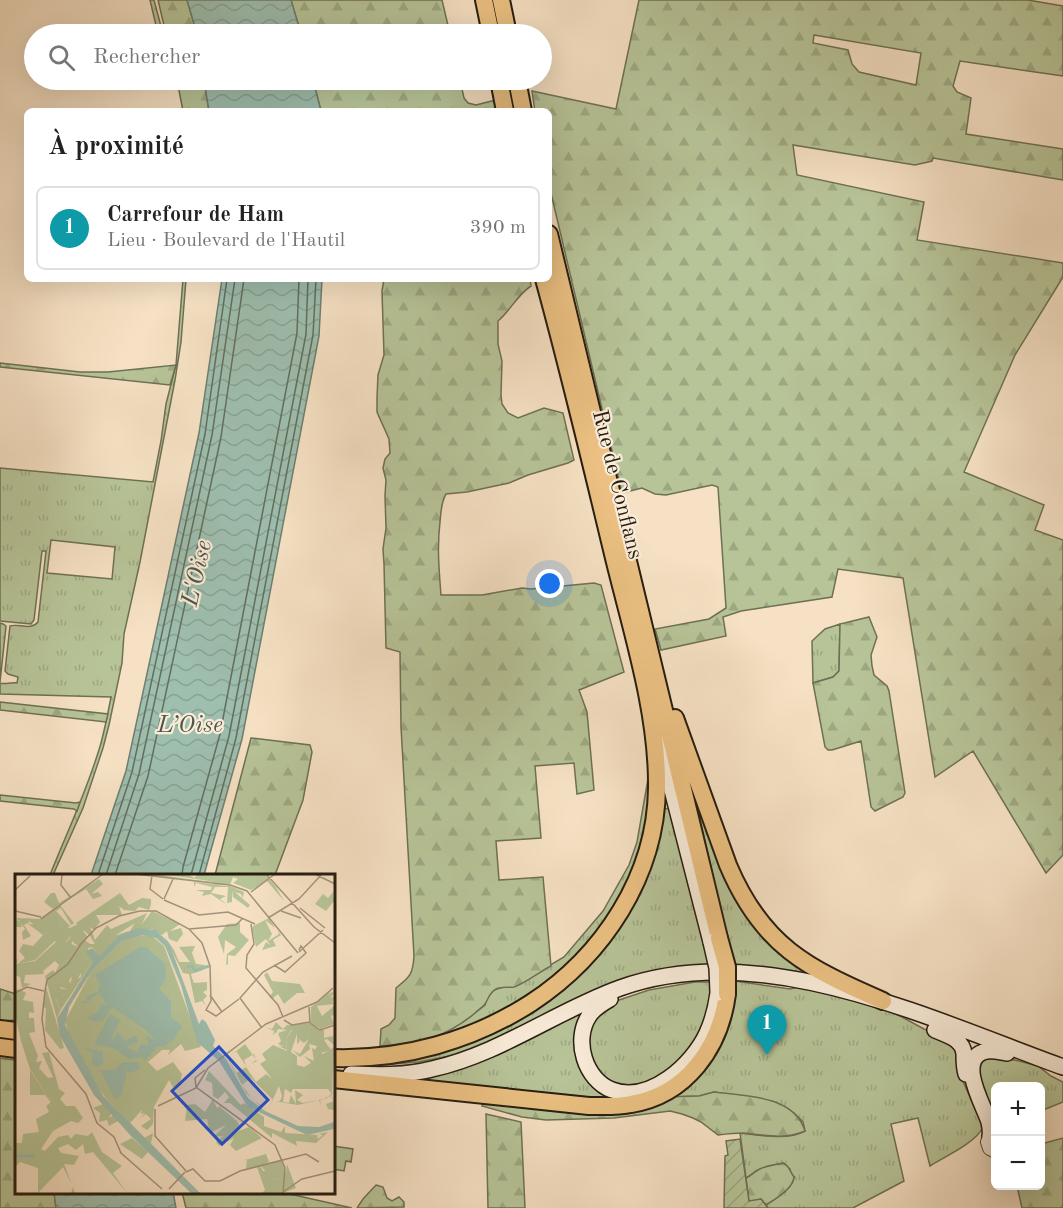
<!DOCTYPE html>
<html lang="fr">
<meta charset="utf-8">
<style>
:root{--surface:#fff;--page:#f6f6f6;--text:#222;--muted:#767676;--line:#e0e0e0;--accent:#7c3aed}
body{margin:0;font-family:"Old Standard TT",serif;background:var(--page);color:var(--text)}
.controls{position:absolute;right:18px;bottom:18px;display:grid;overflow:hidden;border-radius:9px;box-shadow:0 6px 24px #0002}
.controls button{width:54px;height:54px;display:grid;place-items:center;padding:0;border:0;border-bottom:2px solid var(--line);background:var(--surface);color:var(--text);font:30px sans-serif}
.you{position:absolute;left:550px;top:584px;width:21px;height:21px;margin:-15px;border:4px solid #fff;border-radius:50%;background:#1a73e8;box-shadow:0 0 0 9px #1a73e833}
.badge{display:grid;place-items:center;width:39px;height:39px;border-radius:50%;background:var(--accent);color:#fff;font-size:20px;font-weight:700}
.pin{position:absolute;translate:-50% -50px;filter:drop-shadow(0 2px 3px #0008)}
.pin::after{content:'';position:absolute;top:32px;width:21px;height:18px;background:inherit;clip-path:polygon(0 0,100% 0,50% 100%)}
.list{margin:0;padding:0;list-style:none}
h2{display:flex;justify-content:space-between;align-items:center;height:78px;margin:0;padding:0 24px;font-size:26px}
h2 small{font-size:20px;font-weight:400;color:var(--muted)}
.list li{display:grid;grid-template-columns:39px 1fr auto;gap:18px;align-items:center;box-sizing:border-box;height:84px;margin:0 12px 12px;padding:0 12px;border:2px solid var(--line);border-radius:9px}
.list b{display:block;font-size:22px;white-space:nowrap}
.list p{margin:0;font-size:20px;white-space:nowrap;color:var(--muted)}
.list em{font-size:20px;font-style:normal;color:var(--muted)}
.icon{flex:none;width:33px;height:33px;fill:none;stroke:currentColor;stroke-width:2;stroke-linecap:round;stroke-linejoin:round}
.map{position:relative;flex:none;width:1063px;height:1208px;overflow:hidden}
.search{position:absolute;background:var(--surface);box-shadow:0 6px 24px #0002;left:24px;top:24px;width:528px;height:66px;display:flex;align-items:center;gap:15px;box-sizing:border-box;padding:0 21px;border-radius:33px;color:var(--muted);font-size:22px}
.panel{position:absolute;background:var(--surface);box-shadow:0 6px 24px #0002;left:24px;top:108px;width:528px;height:174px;border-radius:9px}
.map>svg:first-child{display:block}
.grass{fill:url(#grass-tufts);stroke:#6e7054;stroke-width:1.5;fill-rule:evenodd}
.forest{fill:url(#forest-firs);stroke:#6e7054;stroke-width:1.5;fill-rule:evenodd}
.garden{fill:url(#garden-furrows);stroke:#6e7054;stroke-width:1.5}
.water{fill:url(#water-waves);stroke:#6e7e6f;stroke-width:1.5}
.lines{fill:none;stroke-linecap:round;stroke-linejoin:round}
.shore{stroke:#626e5f;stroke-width:1.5}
.tertiary-casing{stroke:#5a4e3d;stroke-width:16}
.secondary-casing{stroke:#261d10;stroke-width:18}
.primary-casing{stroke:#261d10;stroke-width:20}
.tertiary{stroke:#f9ecd9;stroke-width:14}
.secondary{stroke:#f9ecd9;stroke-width:15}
.primary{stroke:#ebc082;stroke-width:16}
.secondary-bridge-casing{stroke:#261d10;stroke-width:18;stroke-linecap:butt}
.primary-bridge-casing{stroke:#261d10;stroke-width:20;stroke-linecap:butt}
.secondary-bridge{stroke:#f9ecd9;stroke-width:15}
.primary-bridge{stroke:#ebc082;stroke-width:16}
.labels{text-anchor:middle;stroke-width:4.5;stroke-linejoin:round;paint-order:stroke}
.street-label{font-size:22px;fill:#261d10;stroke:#f9ecd9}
.water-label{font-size:24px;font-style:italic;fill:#505547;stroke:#f9ecd9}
.inset-river{fill:none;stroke:#9ebeae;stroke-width:3}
.inset-road{fill:none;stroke:#a3937c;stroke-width:1.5}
.view{fill:#1d4ed8;fill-opacity:0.15;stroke:#1d4ed8;stroke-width:3}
.inset-edge{fill:none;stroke:#261d10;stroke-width:3}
</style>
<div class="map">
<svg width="1063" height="1208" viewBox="0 0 1063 1208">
<defs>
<pattern id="grass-tufts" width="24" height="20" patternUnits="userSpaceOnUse" patternTransform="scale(1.5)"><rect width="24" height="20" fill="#b7c498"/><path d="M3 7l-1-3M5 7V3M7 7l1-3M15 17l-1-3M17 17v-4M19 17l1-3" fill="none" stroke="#9da882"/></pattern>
<pattern id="forest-firs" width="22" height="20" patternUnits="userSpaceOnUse" patternTransform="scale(1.5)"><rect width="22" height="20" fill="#b7c498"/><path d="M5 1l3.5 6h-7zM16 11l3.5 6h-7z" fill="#9da882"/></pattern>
<pattern id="garden-furrows" width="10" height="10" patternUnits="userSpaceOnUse" patternTransform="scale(1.5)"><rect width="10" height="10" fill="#b7c498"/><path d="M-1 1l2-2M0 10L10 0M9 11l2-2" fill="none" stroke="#9da882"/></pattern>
<pattern id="water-waves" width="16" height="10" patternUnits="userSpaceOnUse" patternTransform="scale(1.5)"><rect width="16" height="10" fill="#9ebeae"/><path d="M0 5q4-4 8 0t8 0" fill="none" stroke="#88a395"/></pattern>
</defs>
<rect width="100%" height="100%" fill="#f6e1c4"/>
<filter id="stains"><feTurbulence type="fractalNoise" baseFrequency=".00333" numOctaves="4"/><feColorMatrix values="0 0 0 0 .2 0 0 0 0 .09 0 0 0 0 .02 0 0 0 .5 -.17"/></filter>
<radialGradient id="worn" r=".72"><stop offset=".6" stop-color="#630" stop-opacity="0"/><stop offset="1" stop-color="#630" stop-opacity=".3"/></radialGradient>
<path class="grass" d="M150 0H154L163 34H158Z
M183 279H186L181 342 175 380 140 562 124 634 122 663 109 725 103 748 83 808 53 875H50C67 832 88 789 101 743 105 728 108 713 111 697L0 694V683C5 685 10 682 17 683L18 677 8 674 5 671 10 626C19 623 31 631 38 622L46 551H42L34 620 31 624 0 621V468L153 482 161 441 166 404 176 365ZM51 540 115 547 112 579 47 573Z
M0 623 3 624 6 626 0 682Z
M840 624 839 671 833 677 813 683 812 641 825 629Z
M648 779 649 806 645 830 635 864 619 900 598 933 571 961 532 995 467 1029 431 1039 445 1033 466 1020 485 1005 488 996 494 990 503 987 515 986 564 957 603 911 629 865 637 842Z
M691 781 726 876 821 977 734 966Z
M669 808 711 965 693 967 460 1054 418 1062 382 1065 362 1064 436 1051 592 959 662 810Z
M735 981 790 989 799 987 824 992 884 1009 902 1017 924 1029 947 1038 955 1046 962 1079 983 1127C976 1143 944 1157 930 1166L918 1118 891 1124 904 1181 853 1208H768L766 1205C775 1199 793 1189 794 1177L790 1172V1169L783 1163C775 1165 766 1166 758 1170 754 1172 751 1176 746 1178L740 1133C761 1135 786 1141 805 1131L803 1122 794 1113 785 1107 772 1101 714 1092 699 1096 673 1097Z
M695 982H713L710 1010 696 1043 662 1077 630 1087 605 1080 588 1057 589 1026 607 1004 649 990Z
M580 1013 584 1016 578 1052 619 1096 609 1102 397 1078Z
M1003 1057 1038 1066 1051 1076 1063 1082V1102L1041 1111 1040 1086H996L995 1118 977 1077 978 1065 985 1058Z
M333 1146 353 1149 351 1162 346 1161 344 1171 333 1169Z"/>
<path class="forest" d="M158 0H187L197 34H166Z
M291 0H442L450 34H301Z
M639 0H1028L1063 6V76L960 61 953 86 957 92 971 98 966 134 1063 149V180L933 158 932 161 915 165 793 145 797 175 924 202 917 240 1063 263V277L1015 355 964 472 1044 505 1035 530 1063 540V855L1046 873 973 751 935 777 903 578 838 569 832 597 741 611 723 617 726 636 661 650 655 629 709 619 726 608 718 487 712 485 666 495 655 494 642 488 622 493 549 185V111H535L532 91 616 109ZM814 35 921 53 916 85 859 72 852 64 848 50 813 43Z
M177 80H204L209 111H183Z
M313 80H460L464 98 468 103 476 105 496 100 498 111H321Z
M384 279H530L531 286C517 295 511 310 498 321V344L502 361 501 395 502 404 508 413 518 418 544 408 563 413 574 460 568 463 528 475 509 483 467 492 446 494C441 502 441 512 440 522 437 547 439 570 441 595H482L522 588 531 589 594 583 601 585 624 672 579 690 587 712 594 790 577 794 574 763 535 766 541 838 496 841 499 880 543 877 551 966C541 971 524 984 514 987 508 988 502 986 496 989 489 993 489 998 485 1004 483 1007 478 1010 475 1013 444 1039 419 1043 380 1046L381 1029 389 1025 395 1018 396 988C410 977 413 974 414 956L401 727 400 652 386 648 384 564 383 549 386 528 385 496 386 480 383 468 385 459 390 453 389 439 377 412V398L378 375 384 355 382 291Z
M0 363 80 372H108L176 365 170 385 0 367Z
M869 617 877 637 871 655 872 666 874 675 887 686 889 691 905 793 903 797 875 811 871 807 861 741 832 750H828L825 747 813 683 833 677 839 671 840 624Z
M0 702 108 714 106 722 0 710Z
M251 738 310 745 312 752 303 800 275 875H215Z
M0 795 76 803 80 802 77 811 74 809 0 801Z
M0 989 16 994V1020L0 1021Z
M0 1058 16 1060V1192H54L56 1208H0Z
M714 1092C745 1096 794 1095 805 1131 785 1140 764 1135 743 1133 734 1133 726 1134 718 1135L701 1122 693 1118 682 1114 670 1111 614 1118 546 1120 522 1117 482 1106 483 1102 699 1096Z
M486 1114 521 1122 525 1208H488Z
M1063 1138V1208H1022L1017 1186H1040L1041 1144Z
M783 1163C790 1166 790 1172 794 1177 793 1189 775 1199 766 1205L761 1199 749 1202 746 1178C751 1176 754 1172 758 1170 766 1165 775 1165 783 1163Z
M376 1185 383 1187 387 1198 392 1201 399 1197 404 1202V1207L357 1208 363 1199Z
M182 1192H281L352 1208H186Z"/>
<path class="garden" d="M740 1139 749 1201 761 1199 768 1208H724L725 1156 728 1155 726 1141Z"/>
<path class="water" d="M187 0H291L301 34H197Z
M204 80H313L321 111H209Z
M222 279H322L319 336 242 739 204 875H91L126 771 199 433Z
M54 1192H173L176 1208H56Z"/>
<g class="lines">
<path class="shore" d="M98 875 132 772 205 434 227 279
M106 875 139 774 212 435 235 279
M115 875 148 776 221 437 244 279
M182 875 183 867 220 734 297 333 299 279
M191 875 229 736 306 334 308 279
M199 875 236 738 313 335 316 279"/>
<g class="tertiary-casing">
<path id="tertiary" d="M996 1132 991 1135 988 1142 990 1148 996 1151"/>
</g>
<g class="secondary-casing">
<path id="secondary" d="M660 743 711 942
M610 999C603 1003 594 1008 589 1016 573 1040 585 1080 612 1090 650 1104 693 1064 707 1033 713 1020 716 1007 718 993
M935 1030C947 1035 963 1039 964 1054 964 1061 964 1067 966 1074
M351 1074C378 1075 405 1076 432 1069 500 1054 556 1011 620 988 762 937 930 1019 1063 1067
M990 1136C991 1131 990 1127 989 1122 984 1106 957 1061 983 1052 990 1049 1000 1052 1007 1053"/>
</g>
<g class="primary-casing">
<path id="primary" d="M484 0 491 34
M501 0 508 34
M499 80 505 111
M517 80 523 111
M549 234 719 938
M675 718 728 865C762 946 807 968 883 1001
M0 1029 16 1031
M0 1047 16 1049
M333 1058C403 1060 472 1041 531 1003 603 956 656 876 657 788 658 711 631 629 613 554 591 462 569 370 544 279
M333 1079 589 1106C603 1106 617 1107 631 1104 686 1095 720 1048 727 994"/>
</g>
<use href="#tertiary" class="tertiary"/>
<use href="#secondary" class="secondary"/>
<use href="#primary" class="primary"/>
<g class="secondary-bridge-casing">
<path id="secondary-bridge" d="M711 942 717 968 718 993"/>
</g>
<g class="primary-bridge-casing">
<path id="primary-bridge" d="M719 938 727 967V994"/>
</g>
<use href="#secondary-bridge" class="secondary-bridge"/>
<use href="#primary-bridge" class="primary-bridge"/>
</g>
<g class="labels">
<g class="street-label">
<text transform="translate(619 484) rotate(76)" y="8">Rue de Conflans</text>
</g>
<g class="water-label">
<text transform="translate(196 573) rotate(-77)" y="8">L'Oise</text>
<text x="190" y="732">L’Oise</text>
</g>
</g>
<g transform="translate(15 874)">
<rect width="320" height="320" fill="#f6e1c4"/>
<path d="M122 0H139L180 6 201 8 147 0H172L180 4 182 0H250L261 13 269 27 252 7 236 16 218 9 223 5 218 3 215 11H201L215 12 229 18 228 24 226 20 220 18 235 31 233 34 218 23 217 16V28L212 29 213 13H200L196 19 211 22 205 25 212 31 196 20 187 22 189 18 180 16H196L197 13 181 9 179 13V8L197 10 201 9ZM84 5 88 10 76 20 83 18 87 22 78 25 71 15 45 31 59 49 56 51 46 34 41 37 55 52 53 54 75 70H82L86 80 84 83 77 73 73 74 78 87 69 93 57 116 54 114 58 100 45 106 41 113 52 116 41 125 45 137 42 145 30 102 38 96 40 99 64 73 47 53 45 55 47 49 13 45 14 50 24 51 30 60H47L20 86 2 90 10 84 4 77 8 70 18 72 28 61 12 49 9 51 16 62 8 66 7 58 10 55 6 49 7 53H0L1 46 6 48 0 44 24 45 38 35 29 28 36 19H40L44 29ZM132 39 127 50 122 48 101 61 98 59 96 55ZM254 44 260 54 250 46 257 60 253 67 264 60 262 56 266 61 258 66 261 72 247 76 251 68 255 71 251 65 241 73 237 55 238 52ZM225 49V58L234 66 220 82 213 81V90L211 91 212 80 221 73 210 66 209 80 203 63 212 50ZM316 117 313 122 317 118 319 119 315 124 319 123 318 128 315 126 319 130 302 132 307 142 319 132V141L316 142 319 150 304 155 296 149V133ZM261 148 268 155 272 151 294 149 309 156V164L318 162 319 171 312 165 309 166 316 176 302 180 299 178 302 172 294 170 295 175 285 183 277 176 285 180 294 165 289 169 282 164 285 167 282 170V160L276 156 271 165 272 176 263 172 269 173 263 170 266 167 263 159 272 156 263 155 261 159H259V161H258L259 157 250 153 257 155ZM230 170 251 200 270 214 268 228 274 229 276 221 281 230 280 216 288 221 282 226 288 229 308 225H310V224L314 222 319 218 316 222 319 226V236L313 235 311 230 319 227 315 222 310 225 305 226 306 232 304 226 283 231 270 229 261 227H265L267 222 264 212 253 236 244 231 231 219 213 184ZM221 177 231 192 229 186 239 180 241 186 236 190 242 187 251 200 241 208 231 193 220 200 213 184ZM236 204 258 226 253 236 237 225 227 211ZM266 286 272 302 258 306 245 291Z" fill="#b7c498" fill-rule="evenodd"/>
<path d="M105 19 114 31 127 24 136 25V31L134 36 124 33 120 37 109 36 104 32 107 41H81L85 48 79 56 75 53 80 66 92 51 102 61 114 57 86 80 75 62 61 49ZM137 37 165 50 155 57 166 54 168 60 162 68 154 65 152 57 147 61 137 55 115 57 121 47 127 50ZM38 39 47 49 45 55 48 51 55 62 51 68 64 73 40 99 44 91 40 87 28 97 29 100 10 101 9 109 16 110 7 114 5 103 0 101V88L4 84 1 90 20 87 41 68 10 44 26 46ZM149 62 159 76 164 88H175L164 73 180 72 177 79 181 90 190 91 188 96 176 100 177 104 179 109 192 108V116L188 118 192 122 188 126 191 132 187 127 180 129 174 100 168 99ZM75 87H78L45 137 41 124 45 116 52 115 45 113 43 118 39 114 58 89H63L62 98 54 106 57 115 60 106 66 103V93ZM31 113 49 174 45 175 30 156 31 134 28 133ZM4 115 11 119 8 126 18 128 19 139 14 138V144H19L20 158 14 159 23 182 21 188 27 187 24 194 33 204 38 203 27 179 34 178 44 215 50 219 45 225 51 232H60L68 244 63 249 56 247 38 257 26 275 30 277 43 263 53 261 56 265 60 260 73 262 77 258 87 278 107 292 98 299 112 319 78 278 70 280 68 270 61 276 53 270 43 274 46 279 64 282 59 291 49 290 60 319H56L58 313 48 293 23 319V294L5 288 0 293V269H7L8 260 24 258 21 245 34 238 31 232 36 228 15 195 6 167 0 140V117ZM277 156 282 160 276 178 282 182V191L289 193 296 189 289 182 299 187 297 174 308 180 319 173 317 220 313 215H278L276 219 259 207 250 217 259 207 245 190 251 186 247 180 258 171 272 177 271 165ZM62 175 139 232 138 250 132 256 126 252 136 245 131 240 124 245 130 239 126 240 127 236 115 249 129 264 138 259 136 270 163 296 122 258 89 222ZM194 197 226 231 229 229 249 243V252L266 258 270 252V259L302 261 303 265 308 261 304 260 313 258 301 269 281 267 282 272 257 259V264L215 229H209L214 223 210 218 203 225 198 222 197 209 190 206ZM198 225 202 234 204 232 222 247 226 254 221 258 234 253 247 264 221 277 215 271 219 264 204 272 201 268 208 262 198 263 211 251 195 259 192 245 170 247 172 231 180 230 190 238ZM117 264 133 278 127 285 105 270ZM251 280 254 288 245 292 248 297H253L258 306 271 302 272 290 281 314 268 319H247L250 316 242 293 231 295 232 285 227 287Z" fill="#b7c498"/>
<path d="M79 42 85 48 68 57 73 63 64 73 57 67 56 74 50 70 56 62 51 56ZM120 61 137 62 149 72 186 173 170 177 166 170 153 181 155 176H147L133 188 142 197 158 188 167 200 165 209 159 215 154 206 136 238 127 235 109 243 85 217 55 164 50 147 76 98 107 67ZM252 98 257 107 285 110 290 119H282L269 130 263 120 257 125 254 123 258 118 249 101ZM15 196 36 228V229L30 221H15Z" fill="#b7c498"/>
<path d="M88 230 97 238 94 244 99 241 103 247 94 252 92 246 84 248 85 239 78 234Z" fill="#b7c498"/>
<path d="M318 18 319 27 311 37 300 30 308 20 313 24Z" fill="#b7c498"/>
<path d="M123 54 141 56 154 69 184 150 187 145 191 148 200 166 198 172 211 185 233 224 250 237 283 252 304 253 319 248V255L292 261 233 233 204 187 182 168 166 111 150 72 141 64 127 61 107 67 76 98 54 133 50 151 88 222 185 319H176L116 262 79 221 45 162 42 145 78 87 71 78 77 74 84 82 105 61ZM125 73 132 74 150 90 151 104 144 115 156 127V143L167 152 159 165 150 172H143L130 187 127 183 114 185 98 174 79 170 95 140 105 146 94 171 103 158 110 167 121 161 123 168 111 173 122 178 126 170 134 171 130 161 140 166 132 157 97 133 88 147 81 148 71 144 83 138 86 130 92 131 84 119 70 130 67 128 73 127 71 122 83 118 85 110 80 101ZM67 173 88 178V190L82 193 77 189 78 179ZM116 188H124L125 194 116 199 112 197 107 221 100 225 85 196H100L106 189Z" fill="#9ebeae"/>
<path class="inset-river" d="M172 93 177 92 180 97 194 92M0 282H20"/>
<path class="inset-road" d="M47 0 46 11 56 24M120 0 215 11 232 17 283 79M251 0 299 53 320 69M300 0 320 10M137 1 135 15 148 25M0 16 15 2M236 18 260 0M149 25 158 5M149 26 184 41 213 38 240 50M285 34 310 54M0 37 26 43M266 37 286 44M253 44 284 25 307 0M26 45 88 0M236 50 239 70 232 81 231 94 263 131 268 143M174 55 221 51 227 45M64 72 81 54 104 42 125 37H141L174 55 187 69 195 92 196 127 191 136 201 142 224 125M284 78 308 56M259 91 270 98 291 79 286 72 284 76M30 117 27 145 31 173 71 220 82 249 99 263 106 279 147 315M30 117 32 106 53 90 66 70M0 119 12 113 29 117M195 121 207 138M294 131 295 149M269 146 277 151 295 148M295 149 305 156 320 151M247 154 225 124 248 98 277 82M190 196 180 204 181 213 260 271 270 294 268 319M143 232 181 214 193 194 251 150 302 128 318 114M140 235V262L171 297M171 298 178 295 190 307H205L225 297 291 280 304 288M154 315 170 298M268 318 287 305 320 297"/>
<path class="view" d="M204 173 253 226 207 270 157 217Z"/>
<rect width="320" height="320" class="inset-edge"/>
</g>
<rect width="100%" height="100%" filter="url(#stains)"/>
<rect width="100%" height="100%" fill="url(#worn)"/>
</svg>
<div class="controls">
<button>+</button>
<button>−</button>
</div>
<div class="you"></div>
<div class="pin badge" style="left:767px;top:1055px;background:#0f9aa8">1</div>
<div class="search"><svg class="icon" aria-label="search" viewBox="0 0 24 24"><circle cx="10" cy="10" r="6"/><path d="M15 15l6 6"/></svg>Rechercher</div>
<section class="panel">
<h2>À proximité<small></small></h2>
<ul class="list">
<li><span class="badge" style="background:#0f9aa8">1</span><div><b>Carrefour de Ham</b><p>Lieu · Boulevard de l'Hautil</p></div><em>390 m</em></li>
</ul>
</section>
</div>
